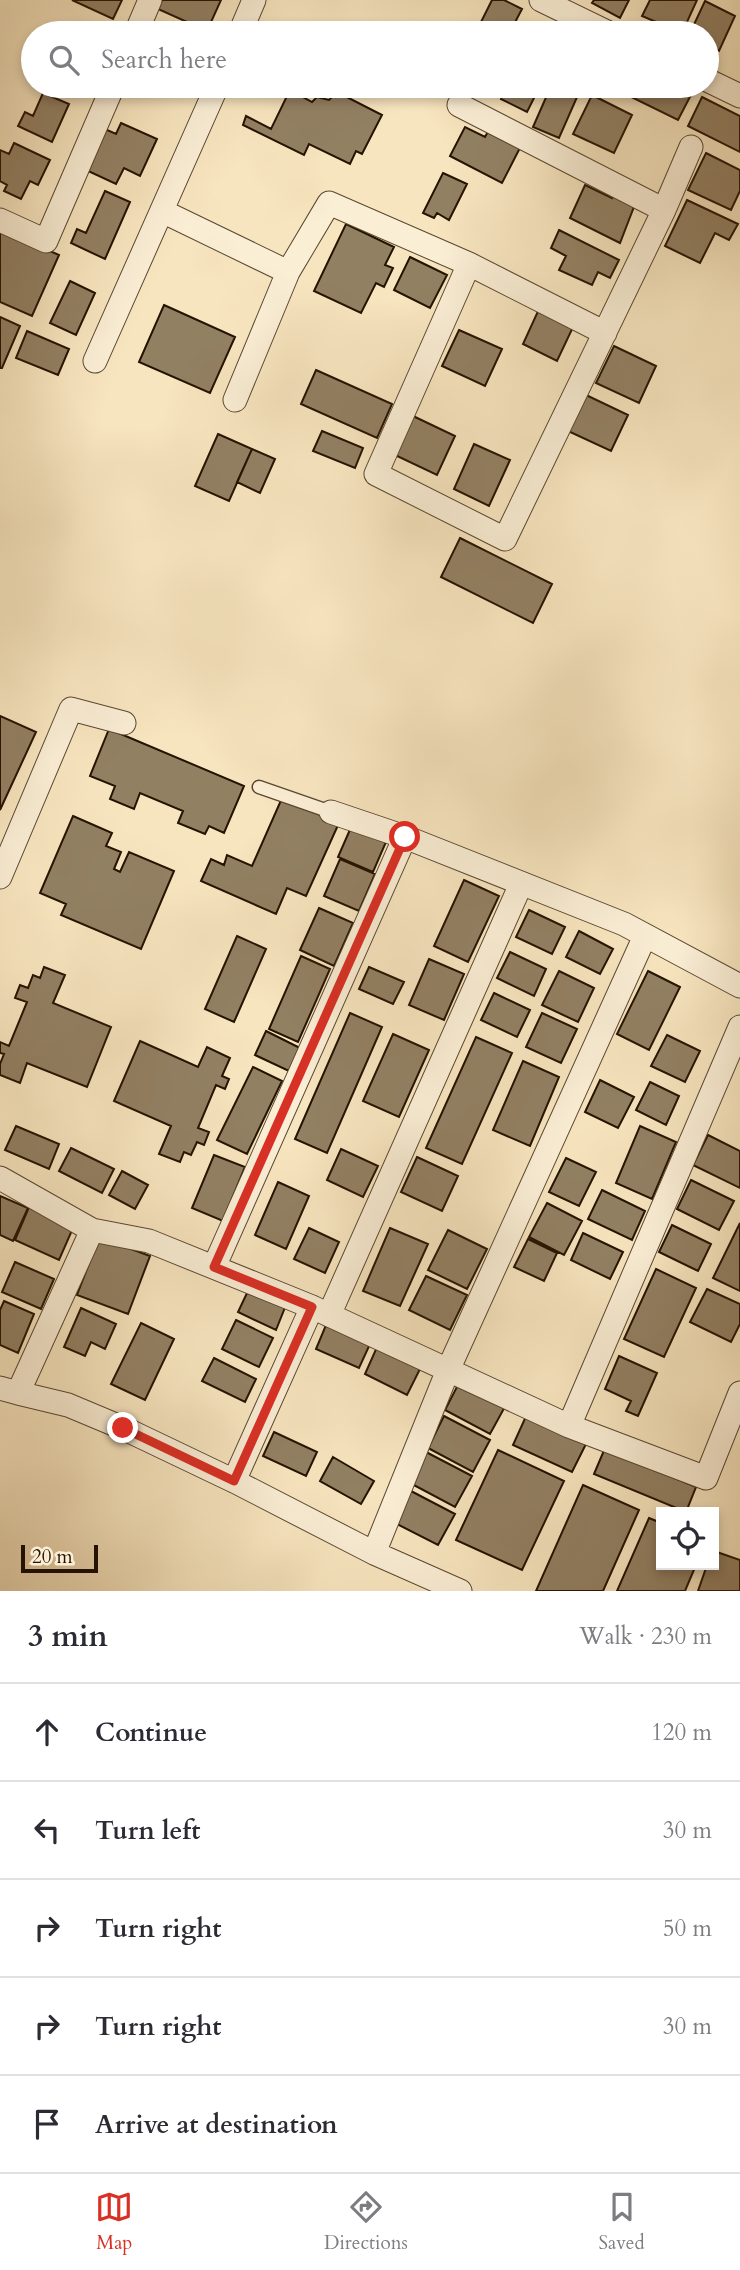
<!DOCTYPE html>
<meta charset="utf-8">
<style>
:root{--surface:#fff;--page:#f7f7f7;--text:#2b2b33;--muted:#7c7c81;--line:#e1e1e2;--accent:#d93025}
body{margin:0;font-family:Cardo,serif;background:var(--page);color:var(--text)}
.controls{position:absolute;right:21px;bottom:21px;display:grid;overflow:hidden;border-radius:0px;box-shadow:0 4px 10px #0003}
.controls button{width:63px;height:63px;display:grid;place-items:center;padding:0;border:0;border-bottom:2px solid var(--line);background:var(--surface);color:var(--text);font:35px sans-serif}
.scale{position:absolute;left:21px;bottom:18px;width:77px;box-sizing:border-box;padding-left:7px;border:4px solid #251200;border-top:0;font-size:19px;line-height:24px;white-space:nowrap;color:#251200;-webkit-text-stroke:5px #faeed5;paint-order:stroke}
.stop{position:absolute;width:21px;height:21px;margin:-16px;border:5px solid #d93025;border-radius:50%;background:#fff}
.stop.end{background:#d93025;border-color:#fff;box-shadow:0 2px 7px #0008}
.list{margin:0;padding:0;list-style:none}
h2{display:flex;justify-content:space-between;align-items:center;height:91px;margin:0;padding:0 28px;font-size:30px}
h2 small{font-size:23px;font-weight:400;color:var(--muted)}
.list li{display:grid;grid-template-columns:46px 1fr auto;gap:21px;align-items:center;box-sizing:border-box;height:98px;padding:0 28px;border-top:2px solid var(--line)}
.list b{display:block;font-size:26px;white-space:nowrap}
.list em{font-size:23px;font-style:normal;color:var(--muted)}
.icon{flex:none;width:38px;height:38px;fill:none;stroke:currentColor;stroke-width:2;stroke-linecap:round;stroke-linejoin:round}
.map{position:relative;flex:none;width:740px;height:1591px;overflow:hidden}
.search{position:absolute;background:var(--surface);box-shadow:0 4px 10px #0003;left:21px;right:21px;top:21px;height:77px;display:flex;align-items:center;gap:18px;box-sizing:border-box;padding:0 24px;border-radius:38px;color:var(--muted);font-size:26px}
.sheet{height:581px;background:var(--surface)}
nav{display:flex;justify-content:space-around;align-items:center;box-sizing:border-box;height:98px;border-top:2px solid var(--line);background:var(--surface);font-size:19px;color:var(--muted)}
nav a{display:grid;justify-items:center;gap:4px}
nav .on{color:var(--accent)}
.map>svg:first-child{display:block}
.building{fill:#928063;stroke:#251200;stroke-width:2}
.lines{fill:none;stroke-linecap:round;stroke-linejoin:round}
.service-casing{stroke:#5a4730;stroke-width:15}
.minor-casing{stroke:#5a4730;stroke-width:25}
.service{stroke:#faeed5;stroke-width:12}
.minor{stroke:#faeed5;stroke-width:23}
.route{stroke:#d93025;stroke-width:9}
</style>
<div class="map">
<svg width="740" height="1591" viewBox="0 0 740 1591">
<rect width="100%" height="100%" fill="#f7e5bf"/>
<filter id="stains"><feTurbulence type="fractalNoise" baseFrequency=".00286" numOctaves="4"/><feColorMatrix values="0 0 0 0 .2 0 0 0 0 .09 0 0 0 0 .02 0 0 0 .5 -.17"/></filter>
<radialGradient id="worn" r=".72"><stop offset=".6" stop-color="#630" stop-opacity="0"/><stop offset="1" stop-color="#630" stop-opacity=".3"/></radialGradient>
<path class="building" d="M72 0H122L113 19Z
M162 0H221L207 31 158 9Z
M492 0H504L522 9 511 30 506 27 503 33H494L479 26Z
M594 0H629L620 18 592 3Z
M650 0H697L682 33 642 16Z
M705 1 735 16 719 51 707 45V33H690Z
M271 86H309L303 97 312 102 317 97 329 100 337 92 382 115 362 154 356 151 350 164 309 144 304 155 243 125 246 116 271 129 288 94Z
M508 86H540L527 112 501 99Z
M551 86H575L581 88 559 138 533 127Z
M609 86H682L693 91 678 120Z
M43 93 69 104 52 142 18 126 25 112 33 116Z
M592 95 632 115 614 153 573 134Z
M702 97 740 116V152L688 126Z
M121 123 157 139 140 176 124 168 116 184 86 170 105 129 116 134Z
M491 126 523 142 502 183 450 156 465 127 485 137Z
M14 143 50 160 38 185 30 181 21 199 4 191 7 185 0 181V150L9 154Z
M706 153 740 170V191L731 210 688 190Z
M443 173 467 184 449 220 437 213 434 218 423 213Z
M585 185 612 198 615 188 637 199 620 243 570 218Z
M105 191 130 202 105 259 71 243 77 229 86 233Z
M687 200 738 224 729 240 715 233 700 263 665 246Z
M346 224 394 247 385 265 393 268 384 287 376 283 361 313 314 291Z
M0 229 59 255 32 316 0 302Z
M559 230 619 260 610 278 598 272 592 285 559 270 566 256 551 248Z
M410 257 447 275 430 308 394 290Z
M70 281 95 293 76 335 50 323Z
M164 305 235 337 210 393 139 362Z
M539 309 574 325 557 361 523 344Z
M0 317 20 326 2 368H0Z
M459 330 502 349 485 386 442 366Z
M27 331 69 349 58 375 16 358Z
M614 346 656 366 639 403 596 383Z
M316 370 392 404 377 438 301 404Z
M586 395 628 415 611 451 568 431Z
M413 416 455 436 437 475 395 455Z
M322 431 363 448 355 468 313 451Z
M218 434 252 449 229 501 195 486Z
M474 444 510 460 489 506 454 489Z
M252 449 275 459 260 493 237 482Z
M460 538 552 584 533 623 441 577Z
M0 716 36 732 0 810Z
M109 729 244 786 224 833 209 826 205 834 178 823 183 811 140 793 134 809 110 799 115 786 90 776Z
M282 798 339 823 306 896 287 888 276 914 201 881 211 859 224 865 227 855 252 866Z
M73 816 112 833 106 846 121 852 114 869 120 872 129 852 174 871 141 949 61 915 66 904 40 893Z
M352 825 389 835 373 872 338 857Z
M340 859 375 874 359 911 324 896Z
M464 880 499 896 468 962 434 946Z
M319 908 353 923 334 966 300 950Z
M529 910 565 927 552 954 516 937Z
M579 931 613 949 600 974 566 957Z
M237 936 266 949 234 1022 205 1009Z
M510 952 546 969 534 996 497 978Z
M301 956 330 969 298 1042 269 1029Z
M429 959 464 974 444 1020 409 1005Z
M44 967 65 975 53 1003 111 1027 87 1087 27 1063 20 1083 0 1075V1064L4 1054 0 1053V1042L9 1046 27 1002 15 998 20 985 28 988 33 975 40 978Z
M369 967 404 982 393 1004 359 989Z
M559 971 594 988 578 1022 542 1005Z
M648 971 680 987 649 1050 617 1034Z
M494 993 530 1010 517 1037 481 1020Z
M350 1013 382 1027 327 1153 295 1139Z
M542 1013 577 1029 561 1063 526 1047Z
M266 1031 302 1049 291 1072 255 1055Z
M393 1034 429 1050 399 1117 363 1101Z
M667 1035 700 1051 685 1082 651 1066Z
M476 1037 512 1053 462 1164 426 1148Z
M140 1041 198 1067 207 1047 230 1058 222 1076 229 1079 225 1089 216 1085 198 1128 209 1132 204 1145 197 1142 191 1155 184 1152 180 1162 159 1154 171 1126 114 1101Z
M523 1061 559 1077 530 1146 493 1130Z
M253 1067 282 1081 247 1154 217 1140Z
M600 1080 634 1097 618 1128 585 1112Z
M650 1082 679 1096 666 1125 636 1110Z
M16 1126 59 1144 49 1169 5 1150Z
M640 1126 676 1142 652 1199 616 1183Z
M708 1135 740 1151V1188L693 1165Z
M71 1148 114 1169 102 1193 59 1171Z
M341 1149 378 1166 363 1197 327 1180Z
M214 1155 245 1167 223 1221 192 1208Z
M417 1157 458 1176 442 1211 401 1192Z
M566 1158 596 1172 579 1206 549 1192Z
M122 1171 148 1185 135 1209 109 1195Z
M691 1180 734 1201 719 1230 677 1209Z
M278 1182 309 1196 286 1249 255 1235Z
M602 1190 645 1211 632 1240 588 1219Z
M0 1196 28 1208 13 1241 0 1235Z
M547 1203 582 1221 564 1255 529 1237Z
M29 1207 73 1228 59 1260 15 1240Z
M740 1223V1291L713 1278Z
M672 1225 711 1244 698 1271 659 1252Z
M309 1228 339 1242 325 1273 294 1259Z
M390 1228 428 1244 400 1306 363 1291Z
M448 1230 487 1249 467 1289 428 1270Z
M583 1233 623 1252 610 1279 571 1260Z
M99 1237 150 1256 128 1314 77 1295Z
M528 1239 557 1253 544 1281 514 1267Z
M15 1262 54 1279 41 1309 2 1292Z
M656 1269 696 1288 664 1357 624 1339Z
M426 1276 467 1295 450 1330 409 1310Z
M707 1289 740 1304V1324L731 1342 690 1322Z
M247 1293 286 1305 276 1330 238 1312Z
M4 1301 34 1314 18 1353 0 1345V1310Z
M81 1308 116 1324 105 1349 91 1342 85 1356 64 1347Z
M236 1320 273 1338 259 1367 222 1349Z
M141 1323 174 1339 145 1400 111 1384Z
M326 1325 370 1344 359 1368 316 1349Z
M377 1347 421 1367 407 1395 365 1374Z
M619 1356 657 1373 638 1416 626 1411 631 1401 605 1389Z
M214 1358 256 1379 245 1402 202 1381Z
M461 1379 507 1403 490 1434 445 1410Z
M527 1414 587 1442 572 1472 513 1445Z
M444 1416 490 1440 473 1472 428 1448Z
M274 1432 317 1452 306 1476 263 1456Z
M605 1448 696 1487 686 1512 594 1474Z
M498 1450 564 1481 522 1570 456 1540Z
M426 1452 472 1476 455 1507 410 1483Z
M333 1457 374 1481 361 1504 320 1481Z
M583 1485 639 1510 603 1591H536Z
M409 1490 455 1514 438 1545 393 1522Z
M649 1518 661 1523V1565H696L685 1591H617Z
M714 1551 740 1560V1591H698L707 1565H714Z"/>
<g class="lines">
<g class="service-casing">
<path id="service" d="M259 787 331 812"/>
</g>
<g class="minor-casing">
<path id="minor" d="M541 0 609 33
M136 33 150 0
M240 33 254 0
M707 80 740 96
M459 105 664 210
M162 211 288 272
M0 220 46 241 113 86
M469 264 376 474 505 539 664 210 691 147
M95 361 217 86
M235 400 288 272 329 203 469 264 605 333
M331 812 405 837 624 924 740 986
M0 877 71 709 124 723
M0 1178 92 1230 18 1393 0 1388
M92 1230 149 1241 312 1307 569 1426 706 1478 740 1393
M214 1267 405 837
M329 1315 521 884
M18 1393 68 1405 123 1428 234 1481 374 1553 460 1591
M569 1426 740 1027
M234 1481 312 1307
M374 1553 448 1370 645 936"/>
</g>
<use href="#service" class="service"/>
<use href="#minor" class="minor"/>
</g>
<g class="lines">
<path class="route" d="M123 1428 234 1481 312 1307 214 1267 405 837"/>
</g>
<rect width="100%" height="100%" filter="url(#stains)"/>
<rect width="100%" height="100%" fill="url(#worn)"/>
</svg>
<div class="controls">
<button><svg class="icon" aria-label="locate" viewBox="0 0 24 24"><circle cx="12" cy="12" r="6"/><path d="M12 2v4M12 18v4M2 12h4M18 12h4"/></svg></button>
</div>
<div class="scale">20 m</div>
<div class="stop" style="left:405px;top:837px"></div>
<div class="stop end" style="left:123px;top:1428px"></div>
<div class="search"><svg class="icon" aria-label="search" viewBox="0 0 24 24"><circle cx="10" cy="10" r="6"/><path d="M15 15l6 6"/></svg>Search here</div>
</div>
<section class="sheet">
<h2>3 min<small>Walk · 230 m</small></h2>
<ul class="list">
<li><svg class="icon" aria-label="ahead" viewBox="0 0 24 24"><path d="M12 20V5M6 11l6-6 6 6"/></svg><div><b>Continue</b></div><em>120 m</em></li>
<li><svg class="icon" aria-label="left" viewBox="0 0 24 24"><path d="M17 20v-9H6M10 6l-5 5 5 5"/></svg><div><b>Turn left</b></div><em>30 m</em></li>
<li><svg class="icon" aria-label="right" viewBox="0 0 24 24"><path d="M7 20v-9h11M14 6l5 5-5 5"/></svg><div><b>Turn right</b></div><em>50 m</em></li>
<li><svg class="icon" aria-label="right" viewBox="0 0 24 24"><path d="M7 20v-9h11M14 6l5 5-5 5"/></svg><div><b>Turn right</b></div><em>30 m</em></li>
<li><svg class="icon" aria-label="arrive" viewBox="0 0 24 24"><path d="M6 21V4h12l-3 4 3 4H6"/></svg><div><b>Arrive at destination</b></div></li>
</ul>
</section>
<nav>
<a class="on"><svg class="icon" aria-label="map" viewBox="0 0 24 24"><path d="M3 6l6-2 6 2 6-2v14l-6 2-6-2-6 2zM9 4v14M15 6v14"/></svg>Map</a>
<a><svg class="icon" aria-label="directions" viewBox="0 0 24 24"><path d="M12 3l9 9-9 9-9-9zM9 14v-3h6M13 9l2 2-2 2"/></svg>Directions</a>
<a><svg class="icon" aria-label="saved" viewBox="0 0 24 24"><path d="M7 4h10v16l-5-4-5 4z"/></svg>Saved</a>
</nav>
